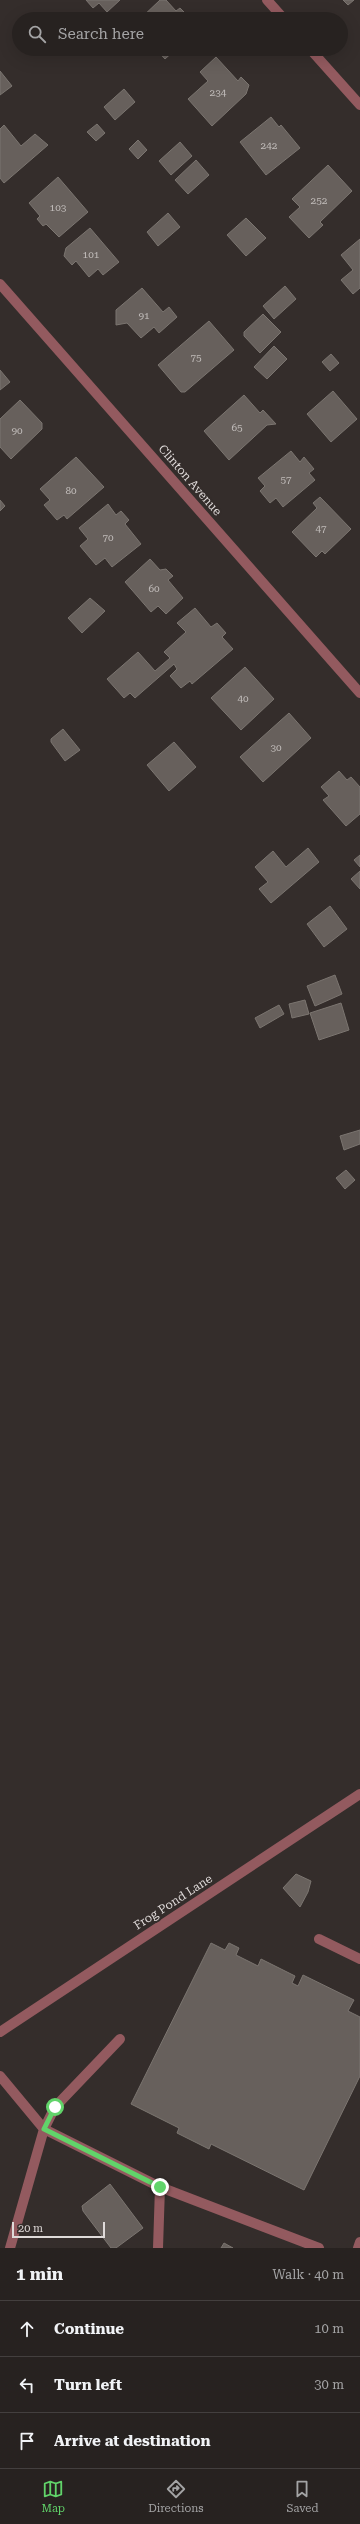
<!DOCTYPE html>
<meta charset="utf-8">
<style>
:root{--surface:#272220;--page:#332f2d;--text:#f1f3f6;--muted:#a4a4a5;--line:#433f3e;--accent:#61d46a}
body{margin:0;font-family:"Roboto Serif",serif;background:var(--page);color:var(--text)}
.scale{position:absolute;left:12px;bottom:10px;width:93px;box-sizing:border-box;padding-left:4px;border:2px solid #dfdad9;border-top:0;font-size:11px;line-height:14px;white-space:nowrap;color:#dfdad9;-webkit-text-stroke:3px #342d2b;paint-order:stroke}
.stop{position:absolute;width:12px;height:12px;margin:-9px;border:3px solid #61d46a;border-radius:50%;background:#fff}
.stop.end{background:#61d46a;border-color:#fff;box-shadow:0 1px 4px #0008}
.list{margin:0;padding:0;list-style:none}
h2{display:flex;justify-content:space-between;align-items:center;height:52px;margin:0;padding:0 16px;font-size:17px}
h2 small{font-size:13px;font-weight:400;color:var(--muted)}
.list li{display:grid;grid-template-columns:26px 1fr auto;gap:12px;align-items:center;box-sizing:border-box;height:56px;padding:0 16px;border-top:1px solid var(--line)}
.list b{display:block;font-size:15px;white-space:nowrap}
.list em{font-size:13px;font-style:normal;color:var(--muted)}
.icon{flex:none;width:22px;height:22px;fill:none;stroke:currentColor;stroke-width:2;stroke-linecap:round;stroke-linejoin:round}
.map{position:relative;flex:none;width:360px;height:2248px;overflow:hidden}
.search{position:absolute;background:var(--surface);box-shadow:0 4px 16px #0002;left:12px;right:12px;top:12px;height:44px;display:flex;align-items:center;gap:10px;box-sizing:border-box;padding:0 14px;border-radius:22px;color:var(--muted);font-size:15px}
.sheet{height:220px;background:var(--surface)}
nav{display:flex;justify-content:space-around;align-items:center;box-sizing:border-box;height:56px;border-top:1px solid var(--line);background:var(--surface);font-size:11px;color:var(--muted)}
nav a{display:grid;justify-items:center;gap:2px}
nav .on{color:var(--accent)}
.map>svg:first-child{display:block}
.building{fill:#67605c;stroke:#7b7570}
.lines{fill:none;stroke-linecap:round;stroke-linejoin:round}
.minor{stroke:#935a5f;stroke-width:10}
.route{stroke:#61d46a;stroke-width:5}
.labels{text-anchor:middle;stroke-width:4;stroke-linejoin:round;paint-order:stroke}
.number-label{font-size:10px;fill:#c1bcba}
.street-label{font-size:12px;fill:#dfdad9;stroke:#342d2b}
</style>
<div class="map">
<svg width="360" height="2248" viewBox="0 0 360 2248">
<rect width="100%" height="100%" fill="#342d2b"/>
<path class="building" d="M86 0H120L107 12 99 3 93 8Z
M160 0H166L176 11 180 8 188 16 185 19H140Z
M343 0H354L348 5Z
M37 49H48L42 55Z
M156 49H176L165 59Z
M216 57 238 81 241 77 249 85 246 94 212 126 188 99 208 81 200 72Z
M0 71 12 86 0 95Z
M124 89 135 102 115 120 104 107Z
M271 117 279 127 281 125 300 148 266 175 240 142Z
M97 124 105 133 96 141 87 132Z
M4 125 21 146 35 134 48 145 4 183 0 178V129Z
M138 140 147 150 138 159 129 149Z
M180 142 192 156 171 175 159 161Z
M196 160 209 175 188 194 175 180Z
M328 165 352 191 320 222 323 225 309 238 289 217 300 207 292 199Z
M58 177 88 212 59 237 46 224 43 226 37 219 40 216 29 203Z
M168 213 180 227 158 246 147 232Z
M246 218 266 238 246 256 227 235Z
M90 228 119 262 103 275 98 269 89 277 76 261 72 265 64 256 66 248Z
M360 239V288L353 294 341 280 353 270 341 255Z
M285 286 296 299 274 319 263 306Z
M142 288 163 312 169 307 177 317 159 333 154 327 141 338 127 323 116 325V310Z
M263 314 281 332 260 353 244 336V332Z
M209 321 234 350 185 392H181L158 365Z
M274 346 287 359 267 379 254 367Z
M331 354 339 363 330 371 322 362Z
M0 370 10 382 0 390Z
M333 391 357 419 331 442 307 414Z
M244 395 260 413 263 410 276 424 267 425 229 460 204 431Z
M20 400 42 423V429L11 459 0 447V419Z
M291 451 300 462 304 457 314 469 309 473 315 480 283 507 276 498 270 503 260 491 265 486 258 478Z
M76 457 104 487 67 519 64 515 57 520 44 505 50 500 40 489Z
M320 497 351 529 325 554 322 551 316 557 292 532 317 508 313 503Z
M0 500 5 506 0 511Z
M108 504 116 515 121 511 129 520 125 524 141 544 112 567 105 558 96 565 80 546 88 539 79 528Z
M150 559 160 570 166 569 173 576 168 580 183 598 166 614 158 606 151 612 125 582Z
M90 598 105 611 82 633 68 618Z
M195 608 211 627 217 623 226 633 222 637 233 649 192 684 190 681 181 688 170 676 177 669 174 664 135 698 130 693 124 698 107 679 138 652 155 671 170 658 164 652 186 632 177 623Z
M245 667 274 699 241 730 211 698Z
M289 713 311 738 263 782 240 757Z
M63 729 80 750 65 761 51 742V739Z
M174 742 196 767 169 791 147 765Z
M339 771 347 780 351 777 360 787V814L346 826 323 800 329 796 321 787Z
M308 848 319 862 271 903 259 889 268 882 255 867 273 851 286 867Z
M360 855V867L354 860Z
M360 871V889L351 879Z
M330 906 347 929 324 947 307 924Z
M335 975 342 994 315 1006 307 986Z
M305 1000 309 1014 292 1018 289 1004Z
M341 1003 349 1030 319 1040 310 1013Z
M279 1005 284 1014 260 1028 255 1018Z
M360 1130V1144L344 1150 340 1136Z
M346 1170 355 1180 345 1189 336 1178Z
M296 1874 311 1881 308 1892 300 1907 283 1888Z
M211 1943 225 1950 229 1943 239 1948 236 1955 258 1966 261 1959 295 1976 292 1983 298 1986 303 1975 354 2000 348 2011 360 2017V2076L304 2190 211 2144 209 2149 177 2133 179 2128 131 2104Z
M110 2184 143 2228 116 2248H111L83 2211 82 2206Z
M224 2243 233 2248H221Z"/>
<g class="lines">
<path class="minor" d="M267 0 284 19
M310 49 360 105
M0 284 360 693
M319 1939 360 1959
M0 2032 360 1794
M0 2076 44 2129 160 2187 319 2248
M10 2248 44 2129 55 2107 120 2039
M158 2248 160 2187
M358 2248 360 2242"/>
</g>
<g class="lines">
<path class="route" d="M55 2107 44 2129 160 2187"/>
</g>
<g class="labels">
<g class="number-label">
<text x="218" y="96">234</text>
<text x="269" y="149">242</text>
<text x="319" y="204">252</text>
<text x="58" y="211">103</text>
<text x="91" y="258">101</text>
<text x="144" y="319">91</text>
<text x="196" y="361">75</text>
<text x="237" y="431">65</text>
<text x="17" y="434">90</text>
<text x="286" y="483">57</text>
<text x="71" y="494">80</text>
<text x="321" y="532">47</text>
<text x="108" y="541">70</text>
<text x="154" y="592">60</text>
<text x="243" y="702">40</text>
<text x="276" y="751">30</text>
</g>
<g class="street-label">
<text transform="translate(190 480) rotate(49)" y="4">Clinton Avenue</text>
<text transform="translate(173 1902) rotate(-33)" y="4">Frog Pond Lane</text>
</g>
</g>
</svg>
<div class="scale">20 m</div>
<div class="stop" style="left:55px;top:2107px"></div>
<div class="stop end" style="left:160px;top:2187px"></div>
<div class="search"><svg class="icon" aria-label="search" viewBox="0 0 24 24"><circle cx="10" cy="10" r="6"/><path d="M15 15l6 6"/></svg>Search here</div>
</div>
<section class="sheet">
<h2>1 min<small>Walk · 40 m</small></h2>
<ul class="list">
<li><svg class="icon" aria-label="ahead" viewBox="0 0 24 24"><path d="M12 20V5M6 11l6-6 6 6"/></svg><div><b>Continue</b></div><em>10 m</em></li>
<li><svg class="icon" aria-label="left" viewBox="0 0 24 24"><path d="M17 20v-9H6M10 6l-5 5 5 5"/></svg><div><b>Turn left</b></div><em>30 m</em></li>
<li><svg class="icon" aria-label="arrive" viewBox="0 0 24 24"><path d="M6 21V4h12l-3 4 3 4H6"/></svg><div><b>Arrive at destination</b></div></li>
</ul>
</section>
<nav>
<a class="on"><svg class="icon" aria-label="map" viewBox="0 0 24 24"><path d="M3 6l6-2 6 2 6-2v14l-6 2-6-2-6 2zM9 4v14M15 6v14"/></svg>Map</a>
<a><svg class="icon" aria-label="directions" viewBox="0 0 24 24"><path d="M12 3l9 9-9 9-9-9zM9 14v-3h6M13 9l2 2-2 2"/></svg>Directions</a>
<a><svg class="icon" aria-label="saved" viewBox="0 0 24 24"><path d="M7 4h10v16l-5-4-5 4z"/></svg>Saved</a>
</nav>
